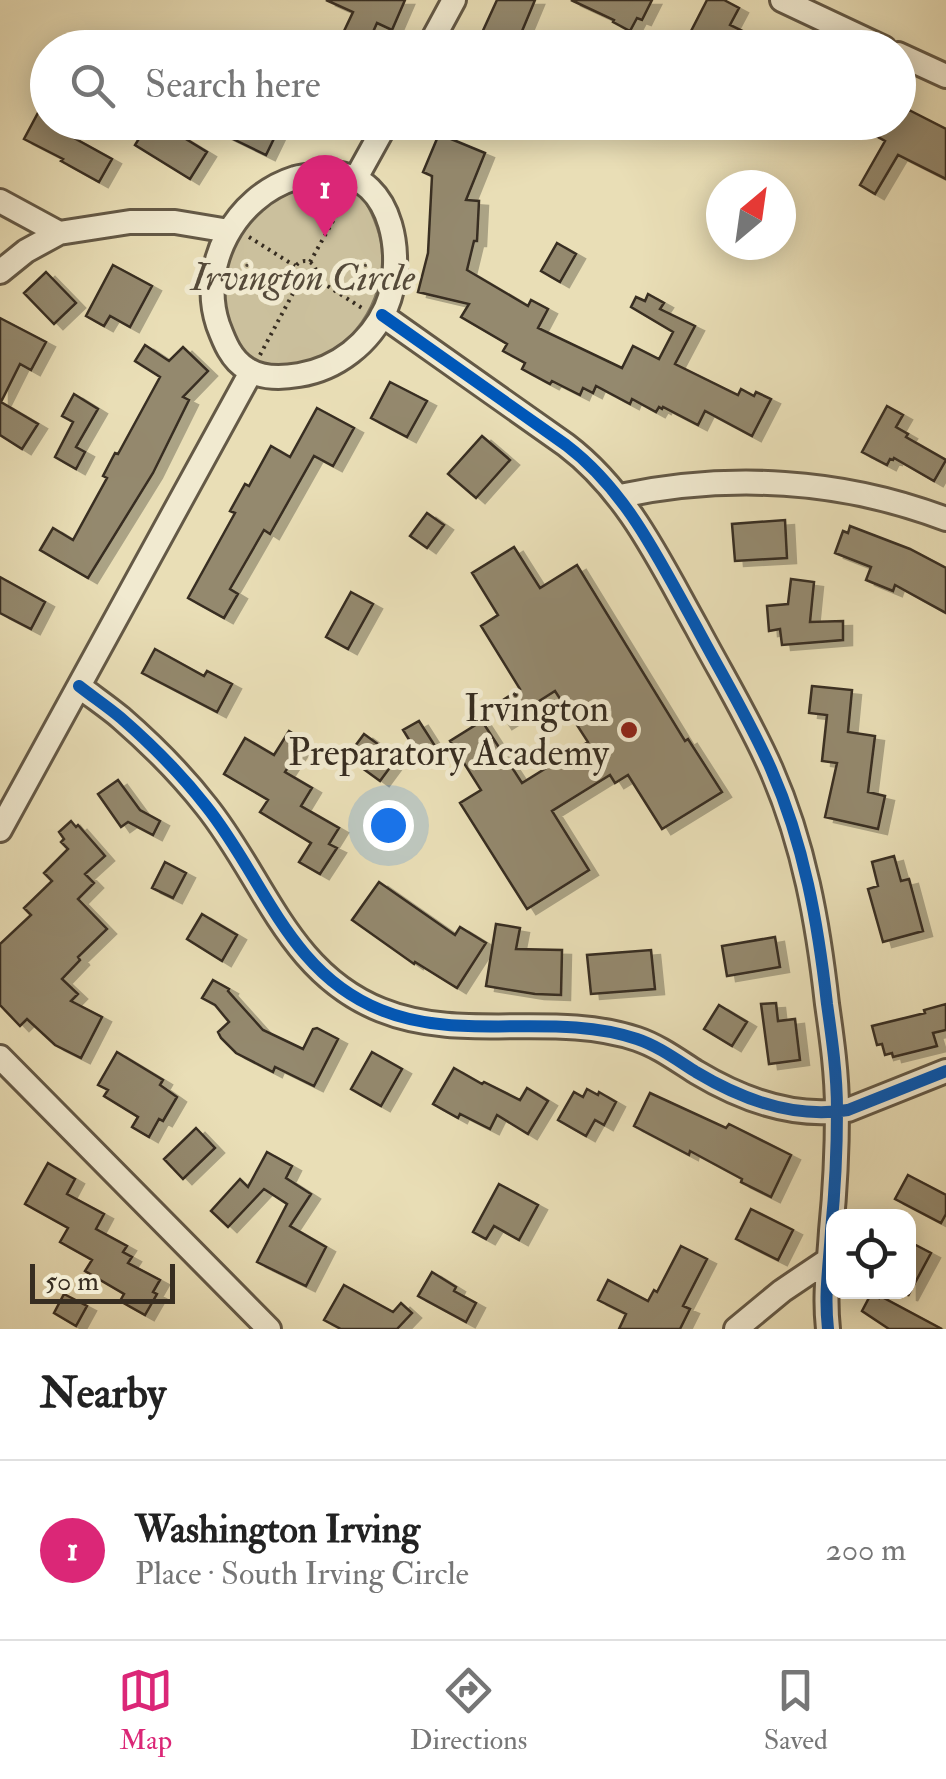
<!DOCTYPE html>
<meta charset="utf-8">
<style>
:root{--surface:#fff;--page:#f6f6f6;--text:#222;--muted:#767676;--line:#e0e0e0;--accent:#db2777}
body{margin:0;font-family:"IM FELL Double Pica",serif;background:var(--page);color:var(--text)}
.controls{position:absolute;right:30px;bottom:30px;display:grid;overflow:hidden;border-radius:20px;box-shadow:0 5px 25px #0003}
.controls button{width:90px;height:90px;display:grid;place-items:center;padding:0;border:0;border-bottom:2px solid var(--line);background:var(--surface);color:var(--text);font:50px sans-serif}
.compass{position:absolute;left:706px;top:170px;width:90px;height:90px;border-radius:50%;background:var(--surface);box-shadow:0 5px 25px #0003;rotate:29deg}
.scale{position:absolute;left:30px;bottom:25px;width:145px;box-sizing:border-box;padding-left:10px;border:5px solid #372d21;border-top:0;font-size:28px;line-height:35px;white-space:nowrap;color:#372d21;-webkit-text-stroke:8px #f1ead0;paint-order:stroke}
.you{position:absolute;left:388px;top:825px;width:35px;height:35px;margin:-25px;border:8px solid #fff;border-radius:50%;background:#1a73e8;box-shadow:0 0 0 15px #1a73e833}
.badge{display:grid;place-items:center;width:65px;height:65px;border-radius:50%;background:var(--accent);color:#fff;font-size:32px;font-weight:700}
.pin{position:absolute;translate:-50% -82px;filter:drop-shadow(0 2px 5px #0008)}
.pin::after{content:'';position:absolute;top:52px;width:35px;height:30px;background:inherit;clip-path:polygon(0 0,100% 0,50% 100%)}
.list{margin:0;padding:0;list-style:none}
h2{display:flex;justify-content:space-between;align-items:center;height:130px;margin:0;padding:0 40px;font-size:42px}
h2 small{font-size:32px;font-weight:400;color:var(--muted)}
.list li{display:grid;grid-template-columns:65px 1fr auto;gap:30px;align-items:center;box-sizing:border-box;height:180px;padding:0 40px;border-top:2px solid var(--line)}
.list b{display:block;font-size:38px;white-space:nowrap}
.list p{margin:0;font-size:32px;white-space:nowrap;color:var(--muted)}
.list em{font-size:32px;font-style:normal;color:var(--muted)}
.icon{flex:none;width:55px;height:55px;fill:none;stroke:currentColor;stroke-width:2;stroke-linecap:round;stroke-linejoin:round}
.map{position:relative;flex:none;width:946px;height:1329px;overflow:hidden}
.search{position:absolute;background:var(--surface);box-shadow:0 5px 25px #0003;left:30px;right:30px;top:30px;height:110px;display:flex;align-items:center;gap:25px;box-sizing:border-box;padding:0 35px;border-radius:55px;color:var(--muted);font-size:38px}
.sheet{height:310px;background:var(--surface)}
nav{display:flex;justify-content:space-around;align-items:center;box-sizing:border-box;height:140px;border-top:2px solid var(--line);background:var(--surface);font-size:28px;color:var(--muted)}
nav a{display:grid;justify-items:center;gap:5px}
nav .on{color:var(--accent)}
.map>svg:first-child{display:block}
.green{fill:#cbc09d;stroke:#81765f;stroke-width:2.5}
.building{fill:#94896e;stroke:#372d21;stroke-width:2.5;filter:url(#shadow)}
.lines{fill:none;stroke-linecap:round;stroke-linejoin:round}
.minor-casing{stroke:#645946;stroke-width:28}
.path{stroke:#372d21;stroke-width:4;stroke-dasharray:2.5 5;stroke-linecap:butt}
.minor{stroke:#f1ead0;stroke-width:22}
.cycleway-casing{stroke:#f1ead0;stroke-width:19}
.cycleway{stroke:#0057b8;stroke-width:12}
.poi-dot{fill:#8f2418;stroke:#f1ead0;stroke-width:4}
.labels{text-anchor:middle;stroke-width:10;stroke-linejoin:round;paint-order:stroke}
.park-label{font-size:38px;font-style:italic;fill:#554a3a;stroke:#f1ead0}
.poi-label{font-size:38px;fill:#372d21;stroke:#f1ead0;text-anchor:end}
</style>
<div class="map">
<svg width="946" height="1329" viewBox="0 0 946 1329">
<defs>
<filter id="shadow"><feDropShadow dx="9" dy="5" stdDeviation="0" flood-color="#0004"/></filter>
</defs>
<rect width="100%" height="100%" fill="#e9deb6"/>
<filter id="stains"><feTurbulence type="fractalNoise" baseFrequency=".002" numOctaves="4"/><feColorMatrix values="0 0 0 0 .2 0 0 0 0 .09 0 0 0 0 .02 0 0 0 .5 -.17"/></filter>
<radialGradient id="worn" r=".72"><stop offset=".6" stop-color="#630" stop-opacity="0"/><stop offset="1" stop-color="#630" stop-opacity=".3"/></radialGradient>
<path class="green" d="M315 183C327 183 342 182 353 188 365 196 372 213 377 227 393 274 371 327 329 353 320 359 306 368 295 368 288 369 279 366 272 365 267 365 261 365 257 364 244 359 237 347 232 336 218 303 221 264 240 233 257 205 286 193 315 183Z"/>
<path class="building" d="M326 0H405L392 30 377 23 366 48H336L353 12Z
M497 0H535L515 48H475Z
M571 0H652L642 20 637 18 630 31 613 22 614 20Z
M707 0H724L739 8 730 25 778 48H709L688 37Z
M48 94V122H59L56 128 112 159 99 182 61 161 63 159 24 139Z
M909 110 946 129V179L898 155 875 194 860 185 885 141 851 122H900Z
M149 122H158L207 152 190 179 135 145Z
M198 122H282L266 155Z
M439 134 485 153 466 200 479 201 477 241H474L467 270 528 306 531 300 548 309 538 328 622 368 633 346 659 359 673 332 631 307 636 297 645 301 648 294 664 303 660 309 695 326 675 364 738 395 741 389 754 396 756 392 771 399 752 436 705 411 698 425 663 407 662 409 659 407 656 412 632 399 630 404 596 386 593 393 583 388 580 395 552 381 550 384 522 369 525 363 503 351 507 344 461 317 469 304 418 292 428 253 432 176 423 172Z
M557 243 576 254 560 282 541 271Z
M113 265 152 286 130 327 110 316 104 326 86 316Z
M46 272 76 303 54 324 24 293Z
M0 318 46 342 31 370 20 364 1 402 38 424 22 449 0 435Z
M145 345 169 361 183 347 208 371 183 397 189 400 153 473 88 578 40 550 53 528 73 540 107 478 103 476 115 453 118 454 160 377 135 361Z
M390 382 427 401 407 437 371 418Z
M74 394 98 409 76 447 85 452 76 469 55 457 73 422 62 416Z
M887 406 903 415 896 427 908 434 906 437 946 460 934 481 894 458 893 460 890 459 887 465 862 452Z
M317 408 354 428 333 466 314 456 270 534 264 530 230 589 238 594 224 618 188 598 235 513 230 511 245 484 249 486 271 446 290 457Z
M482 436 510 460 476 498 448 474Z
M427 513 444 525 427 548 410 536Z
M785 520 787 558 735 561 732 524Z
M850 526 910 549 946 568V613L895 585 893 591 866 580 871 567 835 553 843 531 848 533Z
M514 547 540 588 577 565 685 741 688 739 722 792 662 829 628 775 615 783 610 775 552 811 589 870 527 909 460 803 481 790 450 741 482 721 522 783 588 742 555 691 503 724 492 707 520 689 481 626 498 615 472 573Z
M0 577 45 602 31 629 0 613Z
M791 579 814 582 810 622 843 621V640L782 645 780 629 769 631 767 606 788 604Z
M351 592 373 604 348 649 326 637Z
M155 649 204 676 207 671 232 684 217 712 142 673Z
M812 686 852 690 848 732 875 736 868 792 885 796 878 829 825 817 837 763 822 761 827 715 809 713Z
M419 721 437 749 421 759 403 730Z
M289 731 305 741 285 772 312 788 301 806 339 828 329 844 337 848 320 874 299 862 311 843 260 812 268 800 224 774 245 738 274 755Z
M364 734 397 758 380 781 347 757Z
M118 780 140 810 160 821 153 835 128 822 121 827 98 794Z
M71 821 76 827 78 825 105 856 85 874 94 883 78 899 107 929 78 957 80 960 62 979 78 994 71 1001 102 1017 81 1058 55 1045 27 1019 20 1026 0 1005V944L31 915 24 908 52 881 44 873 68 849 61 842 64 839 59 832Z
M894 856 901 881 909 879 923 931 883 942 868 889 878 886 872 862Z
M165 862 186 873 173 898 152 888Z
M379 882 455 935 460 927 486 943 457 988 415 962 414 964 352 920Z
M202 914 237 935 222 961 187 939Z
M496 924 520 928 516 949 562 950 561 995 535 994 486 986Z
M775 937 780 967 727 976 722 946Z
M651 950 655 989 591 994 587 955Z
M213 980 229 989 228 991 263 1030 303 1049 313 1029 317 1028 338 1039 314 1086 275 1067 273 1072 236 1053 221 1038 218 1032 229 1022 215 1005 202 998Z
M776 1003 778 1021 795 1019 800 1060 769 1064 761 1004Z
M946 1004V1030L933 1033 937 1046 893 1057 892 1053 885 1055 882 1044 877 1045 872 1026 925 1013 924 1010Z
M719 1005 747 1022 732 1046 704 1029Z
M117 1052 163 1080 160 1085 177 1097 163 1121 159 1119 149 1137 132 1127 138 1117 104 1096 108 1090 98 1085Z
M372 1052 402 1069 381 1106 351 1089Z
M454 1068 482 1084 484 1082 520 1100 527 1088 548 1101 528 1134 497 1115 490 1129 460 1114 458 1118 433 1104Z
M587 1089 598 1095 599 1092 616 1102 604 1125 595 1120 586 1136 558 1120 574 1092 583 1097Z
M650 1093 726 1128 729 1124 791 1155 771 1197 741 1182 742 1179 690 1151 689 1155 634 1126Z
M196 1128 215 1148 183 1179 164 1159Z
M267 1152 292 1166 286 1178 311 1194 290 1226 326 1247 306 1286 257 1262 287 1204 264 1189 228 1227 211 1211 240 1179 248 1187Z
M48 1163 75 1179 67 1194 104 1214 96 1229 127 1246 123 1252 132 1257 128 1263 160 1280 153 1292 157 1294 145 1315 120 1301 124 1294 85 1271 92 1260 60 1242 68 1228 25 1204Z
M908 1175 946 1195V1214L941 1223 895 1199Z
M499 1184 538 1205 519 1240 494 1226 486 1239 473 1232Z
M751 1209 793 1230 778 1260 736 1239Z
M908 1241 931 1253 908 1296Z
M681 1246 707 1259 683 1306 690 1309 680 1329H619L626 1314 598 1300 608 1280 648 1301 654 1290 657 1292Z
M432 1272 456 1287 454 1291 476 1303 466 1322 418 1296Z
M344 1285 393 1312 401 1303 412 1313 397 1329H341L324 1320Z
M64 1294 87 1306 76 1326 54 1313Z
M871 1294 879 1298 880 1296 942 1329H889L862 1311Z"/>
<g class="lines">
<g class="minor-casing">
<path id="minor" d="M782 0 884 48
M428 48 454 0
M898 54 946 76
M332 173C395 176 406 262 386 308 370 343 337 369 299 375 282 378 261 378 247 369 231 360 224 341 218 325 198 265 235 197 295 178 306 175 320 175 332 173Z
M356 178 387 122
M0 201 59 233 130 222H175L229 231
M0 272 26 251 59 233
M382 315 566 445C628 492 660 562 697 628 722 675 750 721 771 769 804 844 818 923 827 1004 832 1039 837 1074 837 1110 837 1150 835 1191 831 1231 829 1266 824 1293 828 1329
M620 496C729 473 841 479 946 519
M79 686C93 697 108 707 121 718 152 745 181 774 206 806 264 878 288 973 381 1010 462 1043 554 1011 637 1039 658 1046 677 1060 696 1072 741 1099 795 1119 848 1110L946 1071
M0 830 251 372
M0 1057 269 1329
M736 1329 782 1291 828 1260"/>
</g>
<path class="path" d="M249 237 295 266
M294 272a11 11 0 1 1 22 0a11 11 0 1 1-22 0Z
M310 262 347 196
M315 278 365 310
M260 355 299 282"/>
<use href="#minor" class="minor"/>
<g class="cycleway-casing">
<path id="cycleway" d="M382 315 566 445C628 492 660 562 697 628 722 675 750 721 771 769 804 844 818 923 827 1004 832 1039 837 1074 837 1110 837 1150 835 1191 831 1231 829 1266 824 1293 828 1329
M79 686C93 697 108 707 121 718 152 745 181 774 206 806 264 878 288 973 381 1010 462 1043 554 1011 637 1039 658 1046 677 1060 696 1072 741 1099 795 1119 848 1110L946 1071"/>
</g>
<use href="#cycleway" class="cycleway"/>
</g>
<circle class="poi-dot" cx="629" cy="730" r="10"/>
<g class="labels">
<g class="park-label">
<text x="303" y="290">Irvington Circle</text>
</g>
<g class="poi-label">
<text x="609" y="721">Irvington<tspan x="609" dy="44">Preparatory Academy</tspan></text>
</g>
</g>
<rect width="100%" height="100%" filter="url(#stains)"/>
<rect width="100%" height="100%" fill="url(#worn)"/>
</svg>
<div class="controls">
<button><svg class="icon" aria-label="locate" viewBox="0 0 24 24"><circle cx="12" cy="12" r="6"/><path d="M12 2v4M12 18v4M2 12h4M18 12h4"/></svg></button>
</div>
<svg class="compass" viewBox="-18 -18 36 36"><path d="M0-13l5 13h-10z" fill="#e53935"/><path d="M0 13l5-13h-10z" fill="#767676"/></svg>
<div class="scale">50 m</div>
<div class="you"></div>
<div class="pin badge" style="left:325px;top:237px">1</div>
<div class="search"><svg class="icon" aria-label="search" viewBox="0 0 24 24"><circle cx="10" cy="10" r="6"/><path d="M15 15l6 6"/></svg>Search here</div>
</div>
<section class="sheet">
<h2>Nearby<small></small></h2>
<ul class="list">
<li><span class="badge">1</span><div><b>Washington Irving</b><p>Place · South Irving Circle</p></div><em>200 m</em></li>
</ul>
</section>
<nav>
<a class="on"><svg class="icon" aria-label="map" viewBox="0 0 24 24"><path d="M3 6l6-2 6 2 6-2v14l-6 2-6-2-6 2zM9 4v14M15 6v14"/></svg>Map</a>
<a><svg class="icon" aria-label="directions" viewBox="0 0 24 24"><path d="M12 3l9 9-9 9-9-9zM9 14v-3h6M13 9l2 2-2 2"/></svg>Directions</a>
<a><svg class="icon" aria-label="saved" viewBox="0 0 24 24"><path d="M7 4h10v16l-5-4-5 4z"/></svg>Saved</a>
</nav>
